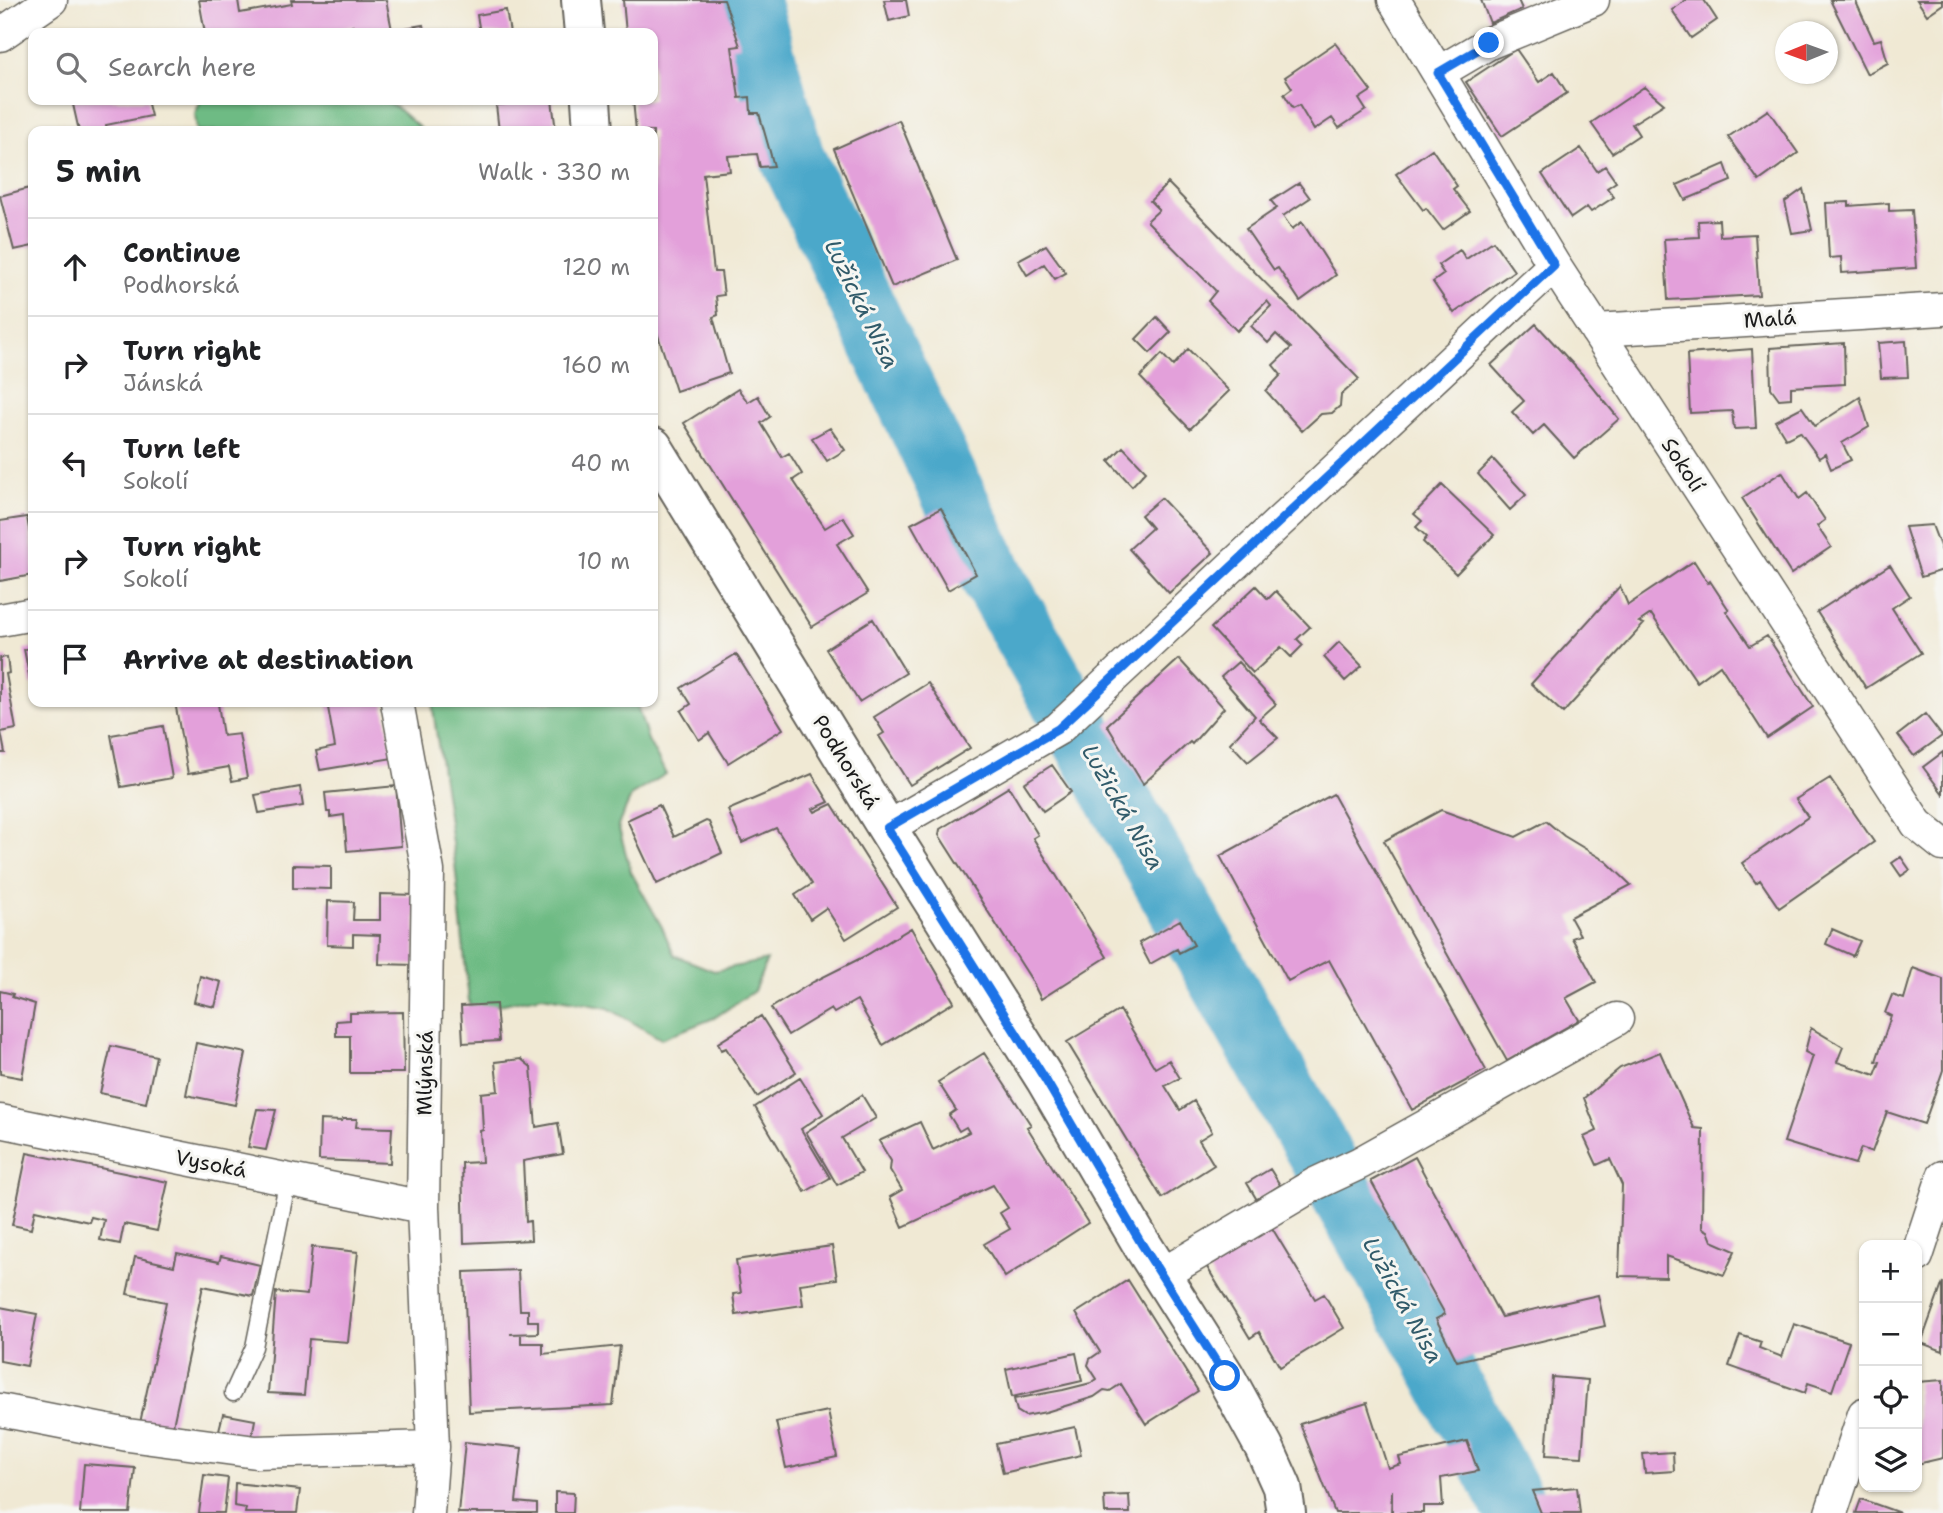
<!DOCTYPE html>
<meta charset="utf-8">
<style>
:root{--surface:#fff;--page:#f6f6f6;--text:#202124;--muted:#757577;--line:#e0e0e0}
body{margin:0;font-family:"Shantell Sans",sans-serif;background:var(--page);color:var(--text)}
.controls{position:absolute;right:21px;bottom:21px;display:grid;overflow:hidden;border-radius:14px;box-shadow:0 2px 5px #0004}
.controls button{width:63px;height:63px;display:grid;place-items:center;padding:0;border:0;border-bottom:2px solid var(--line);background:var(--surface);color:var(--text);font:35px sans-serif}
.compass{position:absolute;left:1775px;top:21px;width:63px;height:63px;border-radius:50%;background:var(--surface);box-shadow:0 2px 5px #0004;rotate:269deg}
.stop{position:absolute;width:21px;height:21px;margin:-16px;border:5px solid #1a73e8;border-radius:50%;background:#fff}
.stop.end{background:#1a73e8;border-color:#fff;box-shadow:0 2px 7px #0008}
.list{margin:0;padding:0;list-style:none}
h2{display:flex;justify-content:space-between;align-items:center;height:91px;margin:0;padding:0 28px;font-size:30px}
h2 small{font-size:23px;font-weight:400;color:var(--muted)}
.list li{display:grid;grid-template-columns:46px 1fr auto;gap:21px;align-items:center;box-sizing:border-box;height:98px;padding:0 28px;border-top:2px solid var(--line)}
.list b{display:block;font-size:26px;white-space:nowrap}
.list p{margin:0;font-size:23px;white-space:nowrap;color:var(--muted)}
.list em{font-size:23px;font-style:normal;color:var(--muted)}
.icon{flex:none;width:38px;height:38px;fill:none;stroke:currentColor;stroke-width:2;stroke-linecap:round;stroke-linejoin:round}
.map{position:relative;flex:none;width:1943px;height:1513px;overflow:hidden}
.search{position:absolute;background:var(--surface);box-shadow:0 2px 5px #0004;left:28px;top:28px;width:630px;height:77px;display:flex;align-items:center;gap:18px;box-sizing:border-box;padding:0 24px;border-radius:14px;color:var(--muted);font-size:26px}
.panel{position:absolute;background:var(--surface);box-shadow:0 2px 5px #0004;left:28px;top:126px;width:630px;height:581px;border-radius:14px}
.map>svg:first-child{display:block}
.forest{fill:#6ebb84;stroke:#456c50;stroke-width:2}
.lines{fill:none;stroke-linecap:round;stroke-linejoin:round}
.river{stroke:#4ba8ca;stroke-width:65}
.building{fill:#e3a0da}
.lane-casing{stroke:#66645c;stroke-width:19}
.street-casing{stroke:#66645c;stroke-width:35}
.primary-casing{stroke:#66645c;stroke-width:42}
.lane{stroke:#fff;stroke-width:16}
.street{stroke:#fff;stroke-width:32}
.primary{stroke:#fff;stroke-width:38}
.route{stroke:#1a73e8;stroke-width:9}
.labels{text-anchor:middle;stroke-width:6;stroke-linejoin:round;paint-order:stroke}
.street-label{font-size:21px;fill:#1c1c1c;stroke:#f6f6f2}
.water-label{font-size:23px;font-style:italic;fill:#315b6a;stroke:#f6f6f2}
</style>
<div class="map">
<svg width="1943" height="1513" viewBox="0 0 1943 1513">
<rect width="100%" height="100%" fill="#f6f6f2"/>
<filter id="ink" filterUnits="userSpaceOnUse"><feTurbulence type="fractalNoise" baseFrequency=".0143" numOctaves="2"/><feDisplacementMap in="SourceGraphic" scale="14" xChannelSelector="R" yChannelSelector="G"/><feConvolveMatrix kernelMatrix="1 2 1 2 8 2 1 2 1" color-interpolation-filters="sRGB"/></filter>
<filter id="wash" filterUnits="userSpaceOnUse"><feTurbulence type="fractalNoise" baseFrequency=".00686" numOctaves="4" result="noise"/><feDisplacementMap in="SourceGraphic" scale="28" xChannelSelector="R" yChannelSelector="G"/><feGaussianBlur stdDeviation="1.57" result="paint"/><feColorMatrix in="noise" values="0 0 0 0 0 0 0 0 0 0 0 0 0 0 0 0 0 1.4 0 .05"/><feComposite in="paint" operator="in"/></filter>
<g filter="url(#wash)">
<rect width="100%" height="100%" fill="#f0e9d4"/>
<path class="forest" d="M201 100H380L396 107 423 131H197L195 114Z
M432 702H636L648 740 666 774 632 795 618 825 631 872 662 927 674 955 714 971 767 960 754 991 714 1018 661 1039 608 1008 542 996 470 1011 455 864Z"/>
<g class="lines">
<path class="river" d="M747 0 792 157 995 582 1433 1353 1518 1513"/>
</g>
<g id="blocks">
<path class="building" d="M199 0H238L240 13 292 4 291 0H386L392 30 423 25 425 33H354L353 26 309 33H205Z
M623 0H724L740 46 732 47 739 98 750 97 751 113H759L774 166 760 167 757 154 728 156 730 171 703 174 714 272H721L724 295 716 296 718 315 713 317 729 373 676 391 656 329 653 296V131H636L633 100H653V33H626Z
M884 0H906L909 16 889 21Z
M1481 0H1518L1522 9 1490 23Z
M1686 0H1704L1717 20 1691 38 1672 10Z
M1830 0H1858L1856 2 1874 41 1881 39 1888 63 1867 74Z
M1917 0H1943V4L1927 15Z
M506 10 510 33H480L477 15Z
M1335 43 1371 91 1359 99 1366 110 1339 128 1332 118 1314 130 1299 105 1293 108 1284 94 1292 88 1285 77Z
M1516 49 1539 82 1554 72 1567 93 1502 136 1466 82Z
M1644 87 1664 104 1632 124 1639 135 1612 153 1591 123Z
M72 100H147L151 116 106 125 107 131H79Z
M552 100 556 131H499L496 105Z
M1768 110 1798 153 1759 181 1728 137Z
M899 120 957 260 892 287 834 149Z
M1581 148 1597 171 1605 166 1616 182 1607 188 1614 197 1591 212 1587 207 1571 218 1542 174Z
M1432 149 1457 186 1453 189 1470 211 1443 230 1426 208 1423 210 1396 174Z
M1725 164 1731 181 1685 200 1677 185Z
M1168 183 1359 379 1341 395 1340 406 1332 413 1321 414 1302 431 1266 391 1281 375 1273 365 1291 348 1276 334 1268 343 1251 326 1271 306 1267 301 1237 331 1208 301 1216 291 1147 221 1159 210 1150 201Z
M1299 183 1310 198 1283 216 1292 229 1302 222 1336 275 1300 301 1278 268 1274 270 1246 229 1277 208 1271 201Z
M33 187V246L14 250 0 196Z
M1803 189 1812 230 1792 233 1785 202Z
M1849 202V206L1889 203V211L1912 210 1916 268 1842 273 1841 257 1829 258 1826 203Z
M1719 220 1720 236 1755 234 1759 295 1668 300 1664 239 1699 237 1698 221Z
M1493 241 1514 271 1454 313 1433 282 1444 274 1438 265 1460 250 1466 259Z
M1046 245 1066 273 1055 279 1044 264 1027 275 1018 260Z
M1157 317 1171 332 1150 353 1136 339Z
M1536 324 1582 374 1619 419 1574 458 1544 425 1533 435 1512 412 1524 401 1491 365Z
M1906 341 1908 377 1881 378 1878 343Z
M1844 343 1845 384 1791 387V398L1779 399 1771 388 1770 348Z
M1188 349 1229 391 1190 429 1140 377 1162 354 1173 366Z
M1752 349 1756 428 1734 429 1732 411 1690 413 1687 354Z
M738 389 748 402 758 396 770 417 761 423 782 457 789 453 802 474 793 480 825 528 843 517 854 534 837 544 868 593 812 627 684 423Z
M1860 397 1869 427 1842 443 1851 460 1831 469 1825 454 1819 458 1800 432 1786 439 1775 421 1802 407 1815 426Z
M830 428 845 450 827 461 812 438Z
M1123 447 1146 471 1132 486 1109 461Z
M1493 459 1526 495 1510 510 1478 474Z
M1782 472 1799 499 1807 493 1825 520 1817 526 1831 547 1791 574 1742 498Z
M1442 485 1494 535 1456 574 1423 542 1427 537 1416 527 1422 521 1414 514Z
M1161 498 1213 553 1169 593 1129 549 1152 528 1141 515Z
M941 508 976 574 948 590 911 524Z
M27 517 33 551V575L0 581V521Z
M1932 525 1943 554V570L1921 577 1905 527Z
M1694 561 1708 583 1710 581 1729 610 1726 611 1750 646 1767 636 1813 707 1767 738 1720 665 1697 682 1651 614 1639 622 1644 624 1563 713 1531 684 1620 586 1628 605Z
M1890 565 1910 596 1892 608 1921 653 1866 688 1817 612Z
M1256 586 1268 599 1276 591 1310 627 1297 639 1303 645 1291 657 1281 647 1253 673 1211 628Z
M873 619 906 673 859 702 826 649Z
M1339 642 1362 666 1345 681 1324 657Z
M33 648V685H31L24 649Z
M736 654 783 729 728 763 709 733 699 740 681 711 691 704 681 688Z
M7 657 9 673 6 674 16 729 1 732 5 753H0V658Z
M1179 659 1224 708 1192 744 1190 742 1143 784 1107 725Z
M1238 662 1276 704 1259 719 1278 738 1248 762 1230 743 1255 716 1221 677Z
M928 683 970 748 910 785 879 736 884 733 874 717Z
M175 702H223L218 704 223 736 239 734 247 778 232 781 229 767 188 774Z
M327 702H383L393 758 320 770 316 751 335 747Z
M1925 714 1942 736 1914 756 1898 735Z
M163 726 172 778 121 787 111 735Z
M1943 752V794L1923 767Z
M1052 765 1071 792 1043 811 1024 783Z
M812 774 829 802 813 809 815 812 832 804 897 907 846 939 826 908 810 919 795 895 812 884 776 828 742 843 728 810Z
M1830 778 1874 842 1779 908 1760 880 1756 883 1742 863 1808 817 1796 799Z
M396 786 401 846 347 851 344 815 330 817V812H327L325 793Z
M300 787 303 806 259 813 255 795Z
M1009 787 1038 835 1033 838 1107 957 1041 999 1031 979 939 835 940 829Z
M1333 794 1486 1070 1412 1110 1329 960 1288 981 1220 856Z
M659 805 674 837 706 821 709 822 722 853 657 884 627 820Z
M1441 810 1516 837 1546 821 1564 836 1607 862 1631 885 1570 917 1580 935 1572 938 1596 982 1566 998 1579 1020 1507 1061 1384 841Z
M1901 857 1910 870 1901 876 1892 863Z
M293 865 331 866V889L293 888Z
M380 894 416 895 415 965 379 964 380 935 353 934V946L327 945 328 901 354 902 353 920H380Z
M1180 920 1194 945 1179 953 1177 949 1150 964 1139 943Z
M911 928 954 1002 883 1045 857 1000 834 1013 831 1009 788 1035 771 1008 813 982 865 956Z
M1832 929 1860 941 1853 956 1826 944Z
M1913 968 1943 979V1070L1924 1124 1887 1112 1872 1152 1861 1148 1855 1164 1784 1142 1813 1056 1805 1052 1811 1028 1843 1047 1837 1062 1875 1075 1880 1062 1876 1061 1891 1016 1885 1013 1892 995 1904 999Z
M200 976 221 982 215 1007 194 1002Z
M0 991 13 994 12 997 35 1004 22 1078 0 1074Z
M496 1004 499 1041 463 1043 461 1006Z
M1120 1010 1155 1068 1169 1060 1180 1078 1165 1086 1180 1110 1194 1101 1212 1132 1199 1140 1214 1165 1162 1198 1067 1042Z
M403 1012 404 1073H350V1036H336V1021L350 1020V1013Z
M761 1016 796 1072 757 1097 726 1048 721 1050 718 1043Z
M196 1043 246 1053 235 1105 186 1095Z
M111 1046 156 1056 146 1103 100 1093Z
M1660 1052 1694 1128 1703 1129 1702 1228 1708 1231 1712 1241 1735 1251 1724 1275 1666 1256V1277L1619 1276 1622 1185 1610 1159 1597 1165 1584 1137 1597 1131 1584 1098 1620 1068Z
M984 1053 1031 1125 1027 1127 1088 1223 1005 1277 984 1244 1010 1229 1000 1213 1008 1208 993 1185 903 1227 890 1197 902 1190 890 1170 891 1161 879 1141 920 1122 933 1150 969 1132 966 1127 959 1131 949 1115 956 1110 938 1082Z
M521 1059 531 1067 536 1127 558 1123 563 1154 523 1161 526 1222 530 1221 531 1240 464 1243 462 1163 482 1162 480 1131 483 1130 481 1093 498 1091 495 1062Z
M800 1078 823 1114 801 1129 830 1178 805 1192 755 1107Z
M862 1095 876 1118 842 1138 862 1172 837 1185 806 1132Z
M257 1109 276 1110 266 1150 248 1147Z
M343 1119H357L356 1127 392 1128 390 1163 319 1160 320 1120 342 1121Z
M27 1153 168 1182 157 1231 124 1224 120 1244 100 1240 104 1220 91 1217 89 1222 35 1210 31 1229 12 1225Z
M1415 1157 1501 1317 1598 1295 1605 1326 1457 1361 1436 1319 1445 1314 1371 1181Z
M1270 1169 1280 1185 1257 1200 1247 1183Z
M1272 1228 1315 1299 1324 1294 1344 1328 1280 1367 1259 1332 1250 1338 1207 1267Z
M832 1246 837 1279 800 1284 803 1305 736 1315 733 1294 741 1293 736 1260Z
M312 1247 358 1252 348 1342 309 1339 304 1395 268 1393 276 1292 307 1295Z
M177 1253 219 1262 221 1256 260 1265 253 1296 203 1286 172 1430 140 1423 166 1302 127 1294 135 1257 174 1266Z
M518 1270 520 1310H528V1321H538V1333L510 1334H521V1343H543V1354L620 1346 613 1405 469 1412 464 1272Z
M1128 1280 1198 1391 1146 1424 1121 1384 1110 1391 1104 1390 1094 1397 1046 1412 1025 1416 1017 1411 1014 1399 1063 1390 1091 1383 1097 1379 1088 1365 1090 1359 1100 1352 1076 1313Z
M1943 1282V1351L1921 1343Z
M0 1307 37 1314 27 1366 0 1361Z
M1794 1324 1849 1342 1832 1391 1808 1383 1805 1393 1729 1366 1740 1335 1761 1342 1759 1348 1782 1357Z
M1076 1353 1082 1381 1012 1397 1006 1369Z
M1552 1377 1588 1380 1582 1457 1546 1455Z
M1943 1380V1458L1917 1464V1382Z
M1367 1403 1388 1468 1401 1464 1399 1457 1467 1441 1478 1471 1441 1478 1443 1506H1423V1513H1392V1490L1391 1513H1335L1300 1424Z
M828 1411 837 1457 786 1468 776 1422Z
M223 1414 255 1420 252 1436 219 1430Z
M1075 1427 1081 1455 1003 1473 996 1444Z
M465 1442 522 1448 516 1502 537 1504V1513H458Z
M1673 1452 1674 1471 1645 1473 1643 1454Z
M84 1464 135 1468 130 1513H80Z
M204 1475 228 1478 224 1513H199Z
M235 1483 300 1490 297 1513H245L246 1508 234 1506Z
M1577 1487 1580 1513H1541L1532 1491Z
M555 1492 574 1493 573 1513H555Z
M1129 1495 1130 1513H1105L1104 1496Z
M1861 1499 1900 1513H1856Z"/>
</g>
</g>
<g filter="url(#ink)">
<use href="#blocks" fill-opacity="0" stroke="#66645c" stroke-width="2"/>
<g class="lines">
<g class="lane-casing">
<path id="lane" d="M233 1393 254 1347 288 1179"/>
</g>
<g class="street-casing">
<path id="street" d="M1394 0 1554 265 1917 824 1943 845
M0 35 51 0
M1438 73 1489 43 1593 0
M1596 330 1943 309
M0 620 33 614
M397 702 428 871 423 1207 433 1447 428 1513
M887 828 1058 729 1554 265
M0 1121 423 1207
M1917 1256 1943 1177
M1161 1275 1315 1184 1360 1163 1617 1019
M0 1410 128 1435 256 1452 433 1447
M1831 1513 1864 1414"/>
</g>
<g class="primary-casing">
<path id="primary" d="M581 0 584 33
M591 100 593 131
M653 447 887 828 1045 1079 1141 1243 1225 1376 1264 1447 1282 1487 1286 1513"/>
</g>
<use href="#lane" class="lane"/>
<use href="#street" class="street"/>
<use href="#primary" class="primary"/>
</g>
</g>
<g class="lines" filter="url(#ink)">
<path class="route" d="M1225 1376 1141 1243 1045 1079 887 828 1058 729 1554 265 1438 73 1489 43"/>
</g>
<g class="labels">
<g class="street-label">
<text transform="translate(1770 319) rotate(-4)" y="7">Malá</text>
<text transform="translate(1683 465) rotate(57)" y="7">Sokolí</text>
<text transform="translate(846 762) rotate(58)" y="7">Podhorská</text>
<text transform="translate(425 1073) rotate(-89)" y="7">Mlýnská</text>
<text transform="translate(211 1164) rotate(11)" y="7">Vysoká</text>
</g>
<g class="water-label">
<text transform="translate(862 304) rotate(64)" y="8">Lužická Nisa</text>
<text transform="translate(1123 807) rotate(60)" y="8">Lužická Nisa</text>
<text transform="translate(1403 1300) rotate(61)" y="8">Lužická Nisa</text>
</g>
</g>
</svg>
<div class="controls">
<button>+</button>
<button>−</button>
<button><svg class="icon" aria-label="locate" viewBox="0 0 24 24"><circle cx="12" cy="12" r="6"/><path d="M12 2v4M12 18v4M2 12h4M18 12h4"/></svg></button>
<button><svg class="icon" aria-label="layers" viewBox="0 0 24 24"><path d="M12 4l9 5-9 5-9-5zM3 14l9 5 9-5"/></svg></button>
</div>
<svg class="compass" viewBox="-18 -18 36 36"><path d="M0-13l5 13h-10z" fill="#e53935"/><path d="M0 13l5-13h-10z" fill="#757577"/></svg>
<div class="stop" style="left:1225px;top:1376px"></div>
<div class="stop end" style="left:1489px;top:43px"></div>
<div class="search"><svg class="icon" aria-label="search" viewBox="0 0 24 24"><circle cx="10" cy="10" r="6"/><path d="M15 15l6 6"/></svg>Search here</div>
<section class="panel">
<h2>5 min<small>Walk · 330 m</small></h2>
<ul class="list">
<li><svg class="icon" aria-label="ahead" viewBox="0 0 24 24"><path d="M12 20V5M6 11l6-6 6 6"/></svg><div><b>Continue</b><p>Podhorská</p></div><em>120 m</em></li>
<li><svg class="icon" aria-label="right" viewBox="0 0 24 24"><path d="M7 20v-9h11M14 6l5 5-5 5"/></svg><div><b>Turn right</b><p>Jánská</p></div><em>160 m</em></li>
<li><svg class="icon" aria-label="left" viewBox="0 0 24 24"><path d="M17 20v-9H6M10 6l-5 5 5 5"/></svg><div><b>Turn left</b><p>Sokolí</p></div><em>40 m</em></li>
<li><svg class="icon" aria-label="right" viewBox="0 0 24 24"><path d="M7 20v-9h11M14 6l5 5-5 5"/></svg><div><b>Turn right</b><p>Sokolí</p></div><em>10 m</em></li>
<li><svg class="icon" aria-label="arrive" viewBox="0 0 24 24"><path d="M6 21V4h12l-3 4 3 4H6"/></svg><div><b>Arrive at destination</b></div></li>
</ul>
</section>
</div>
